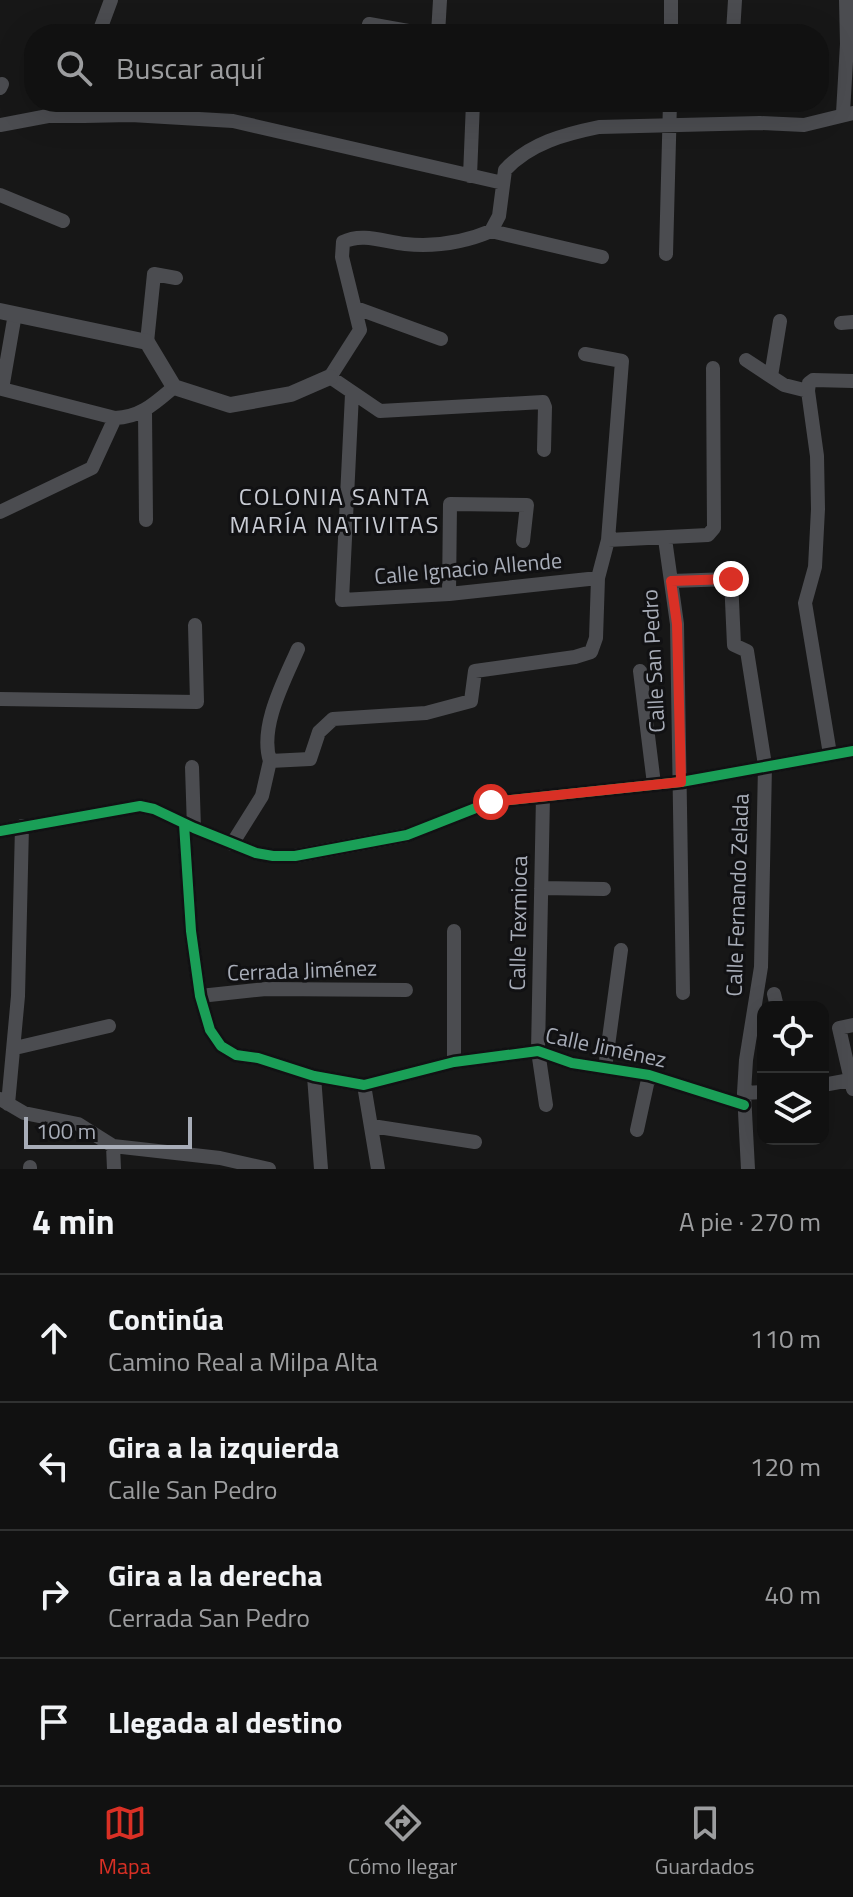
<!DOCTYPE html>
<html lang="es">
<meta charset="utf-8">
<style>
:root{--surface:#111;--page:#1a1a1a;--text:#f1f3f6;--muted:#9c9d9f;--line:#303131;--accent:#d93025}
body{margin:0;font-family:"Titillium Web",sans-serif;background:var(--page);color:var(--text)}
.controls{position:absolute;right:24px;bottom:24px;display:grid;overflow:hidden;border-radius:16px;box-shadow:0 8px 32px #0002}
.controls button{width:72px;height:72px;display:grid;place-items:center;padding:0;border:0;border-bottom:2px solid var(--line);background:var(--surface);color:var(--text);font:40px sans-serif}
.scale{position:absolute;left:24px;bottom:20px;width:168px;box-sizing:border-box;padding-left:8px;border:4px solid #a8adb8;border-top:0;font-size:22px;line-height:28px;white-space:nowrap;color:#a8adb8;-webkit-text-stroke:6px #111113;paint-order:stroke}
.stop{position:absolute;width:24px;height:24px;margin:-18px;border:6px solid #d93025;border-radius:50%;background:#fff}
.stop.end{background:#d93025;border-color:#fff;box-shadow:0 2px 8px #0008}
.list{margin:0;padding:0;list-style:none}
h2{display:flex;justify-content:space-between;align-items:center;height:104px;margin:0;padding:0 32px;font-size:34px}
h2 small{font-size:26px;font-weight:400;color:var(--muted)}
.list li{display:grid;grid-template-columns:52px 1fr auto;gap:24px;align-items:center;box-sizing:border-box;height:128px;padding:0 32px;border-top:2px solid var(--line)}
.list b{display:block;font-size:30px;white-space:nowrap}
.list p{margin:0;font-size:26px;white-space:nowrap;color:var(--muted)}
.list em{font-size:26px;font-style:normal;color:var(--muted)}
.icon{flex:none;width:44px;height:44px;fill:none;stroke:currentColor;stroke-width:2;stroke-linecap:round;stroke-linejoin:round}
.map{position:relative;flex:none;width:853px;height:1169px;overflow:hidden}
.search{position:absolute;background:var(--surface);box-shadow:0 8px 32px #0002;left:24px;right:24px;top:24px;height:88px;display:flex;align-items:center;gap:20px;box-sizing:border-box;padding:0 28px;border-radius:32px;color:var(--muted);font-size:30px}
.sheet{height:616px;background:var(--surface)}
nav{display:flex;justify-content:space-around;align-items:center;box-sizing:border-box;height:112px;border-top:2px solid var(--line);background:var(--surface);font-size:22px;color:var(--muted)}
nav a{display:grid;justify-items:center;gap:4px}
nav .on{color:var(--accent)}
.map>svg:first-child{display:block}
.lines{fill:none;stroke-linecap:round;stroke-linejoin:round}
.minor{stroke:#4b4c50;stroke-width:14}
.tertiary{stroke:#4b4c50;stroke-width:16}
.cycleway-casing{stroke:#111113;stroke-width:15}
.cycleway{stroke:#1a9f57;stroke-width:10}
.route{stroke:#d93025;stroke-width:10}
.labels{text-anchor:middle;stroke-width:6;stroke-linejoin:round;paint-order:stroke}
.street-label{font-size:22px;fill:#a8adb8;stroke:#111113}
.neighbourhood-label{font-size:24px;letter-spacing:2px;fill:#c9ccd4;stroke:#111113}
</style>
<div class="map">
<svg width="853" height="1169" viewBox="0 0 853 1169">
<rect width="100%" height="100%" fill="#171717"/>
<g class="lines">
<path class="minor" d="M733 33 735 0
M94 34 101 27 111 0
M367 34 369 24 425 34
M438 34 440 0
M671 34V0
M710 34 785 32
M0 88 2 84
M843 113 847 44 846 0
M0 125 48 116H84L131 115 233 121 503 183
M470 176 473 102
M0 195 63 221
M491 231 602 257
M666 254 670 102
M356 308 441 339
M15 314 2 389 115 418C141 417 155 403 174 387
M841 323 853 322
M147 342 154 274 176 278
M746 360 784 385 808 391
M771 376 780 321
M352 394 342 600 449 594 598 578
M145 411 146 520
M544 450 545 407 543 402 380 411 330 377 360 330 342 257 343 242C362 232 385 242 405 244 436 247 463 243 491 231L499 216 505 170C530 143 565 134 599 127L760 123 804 125 853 113
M0 512 92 468 115 418
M665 539 677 624 683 993
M608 540 708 535 714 528 713 368
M671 581 731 579 734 645 747 651 765 765 761 967 746 1060 744 1093 748 1169
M449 594 450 504 527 505 523 541
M640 671 654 784
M0 699 197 702 195 625
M830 754 805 603 815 567 818 509 817 456 808 391 809 383 813 380 853 381
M270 761 310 759 319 732 333 719 426 713 471 701 475 671 575 657 591 652 596 638 598 578 608 540 622 361 585 354
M270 761C259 727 284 681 298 649
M192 767 194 828
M543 796 538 1051 546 1105
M184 824 191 931 200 996 210 1030 221 1046 236 1055 258 1058 314 1076 364 1085 454 1062 538 1051 572 1063 649 1075 744 1105
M0 831 140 806 154 809 194 828 256 853 273 856H295L407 835 491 802 681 782 853 751
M232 844 262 796 270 761
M541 888 604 889
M454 931V1062
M774 994 777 1007
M200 996 266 989 406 990
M853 1025 839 1028 853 1089
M15 1048 109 1026
M605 1068 621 950
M314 1076 321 1169
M364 1085 378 1169
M823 1085 850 1080
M744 1093 763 1092
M0 1099 24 1113 78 1124 113 1146 220 1158 269 1169
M8 1104 18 996 22 826
M372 1126 475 1142
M637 1130 649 1075
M113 1146 114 1169
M30 1167V1169"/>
<path class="tertiary" d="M0 311 147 342 174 387 230 405 291 394 330 377"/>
<g class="cycleway-casing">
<path id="cycleway" d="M184 824 191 931 200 996 210 1030 221 1046 236 1055 258 1058 314 1076 364 1085 454 1062 538 1051 572 1063 649 1075 744 1105
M0 831 140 806 154 809 194 828 256 853 273 856H295L407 835 491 802 681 782 853 751"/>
</g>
<use href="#cycleway" class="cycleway"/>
</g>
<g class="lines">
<path class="route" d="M491 802 681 782 677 624 671 581 731 579"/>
</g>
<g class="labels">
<g class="street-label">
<text transform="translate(468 568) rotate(-5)" y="8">Calle Ignacio Allende</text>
<text transform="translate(653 661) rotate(-93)" y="8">Calle San Pedro</text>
<text transform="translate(737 895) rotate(-88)" y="8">Calle Fernando Zelada</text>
<text transform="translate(518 923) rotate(-89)" y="8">Calle Texmioca</text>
<text transform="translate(302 970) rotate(-2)" y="8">Cerrada Jiménez</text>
<text transform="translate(606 1047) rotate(12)" y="8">Calle Jiménez</text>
</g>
<g class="neighbourhood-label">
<text x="335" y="505">COLONIA SANTA<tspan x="335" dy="28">MARÍA NATIVITAS</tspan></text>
</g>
</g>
</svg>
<div class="controls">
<button><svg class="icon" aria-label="locate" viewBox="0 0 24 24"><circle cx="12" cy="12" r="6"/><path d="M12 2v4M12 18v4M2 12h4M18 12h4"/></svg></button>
<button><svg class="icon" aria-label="layers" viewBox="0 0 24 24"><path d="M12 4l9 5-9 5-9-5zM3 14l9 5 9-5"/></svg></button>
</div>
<div class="scale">100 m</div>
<div class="stop" style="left:491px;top:802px"></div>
<div class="stop end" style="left:731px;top:579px"></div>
<div class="search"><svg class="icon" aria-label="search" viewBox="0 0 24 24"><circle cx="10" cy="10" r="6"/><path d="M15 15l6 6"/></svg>Buscar aquí</div>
</div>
<section class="sheet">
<h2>4 min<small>A pie · 270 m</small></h2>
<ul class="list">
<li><svg class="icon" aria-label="ahead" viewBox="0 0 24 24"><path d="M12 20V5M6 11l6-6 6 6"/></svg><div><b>Continúa</b><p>Camino Real a Milpa Alta</p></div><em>110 m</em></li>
<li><svg class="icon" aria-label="left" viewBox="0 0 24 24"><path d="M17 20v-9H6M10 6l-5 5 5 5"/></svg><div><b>Gira a la izquierda</b><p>Calle San Pedro</p></div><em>120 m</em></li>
<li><svg class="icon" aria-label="right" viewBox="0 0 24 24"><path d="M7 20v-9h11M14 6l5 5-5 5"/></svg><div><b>Gira a la derecha</b><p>Cerrada San Pedro</p></div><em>40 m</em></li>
<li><svg class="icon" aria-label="arrive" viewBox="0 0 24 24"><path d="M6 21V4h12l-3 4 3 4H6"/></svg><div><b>Llegada al destino</b></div></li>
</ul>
</section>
<nav>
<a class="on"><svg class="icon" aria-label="map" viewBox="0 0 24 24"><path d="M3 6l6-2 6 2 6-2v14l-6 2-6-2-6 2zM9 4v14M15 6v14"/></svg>Mapa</a>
<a><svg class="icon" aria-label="directions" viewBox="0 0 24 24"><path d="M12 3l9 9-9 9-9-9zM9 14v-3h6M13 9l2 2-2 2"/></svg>Cómo llegar</a>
<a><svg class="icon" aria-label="saved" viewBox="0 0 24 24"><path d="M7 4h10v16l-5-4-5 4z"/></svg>Guardados</a>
</nav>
